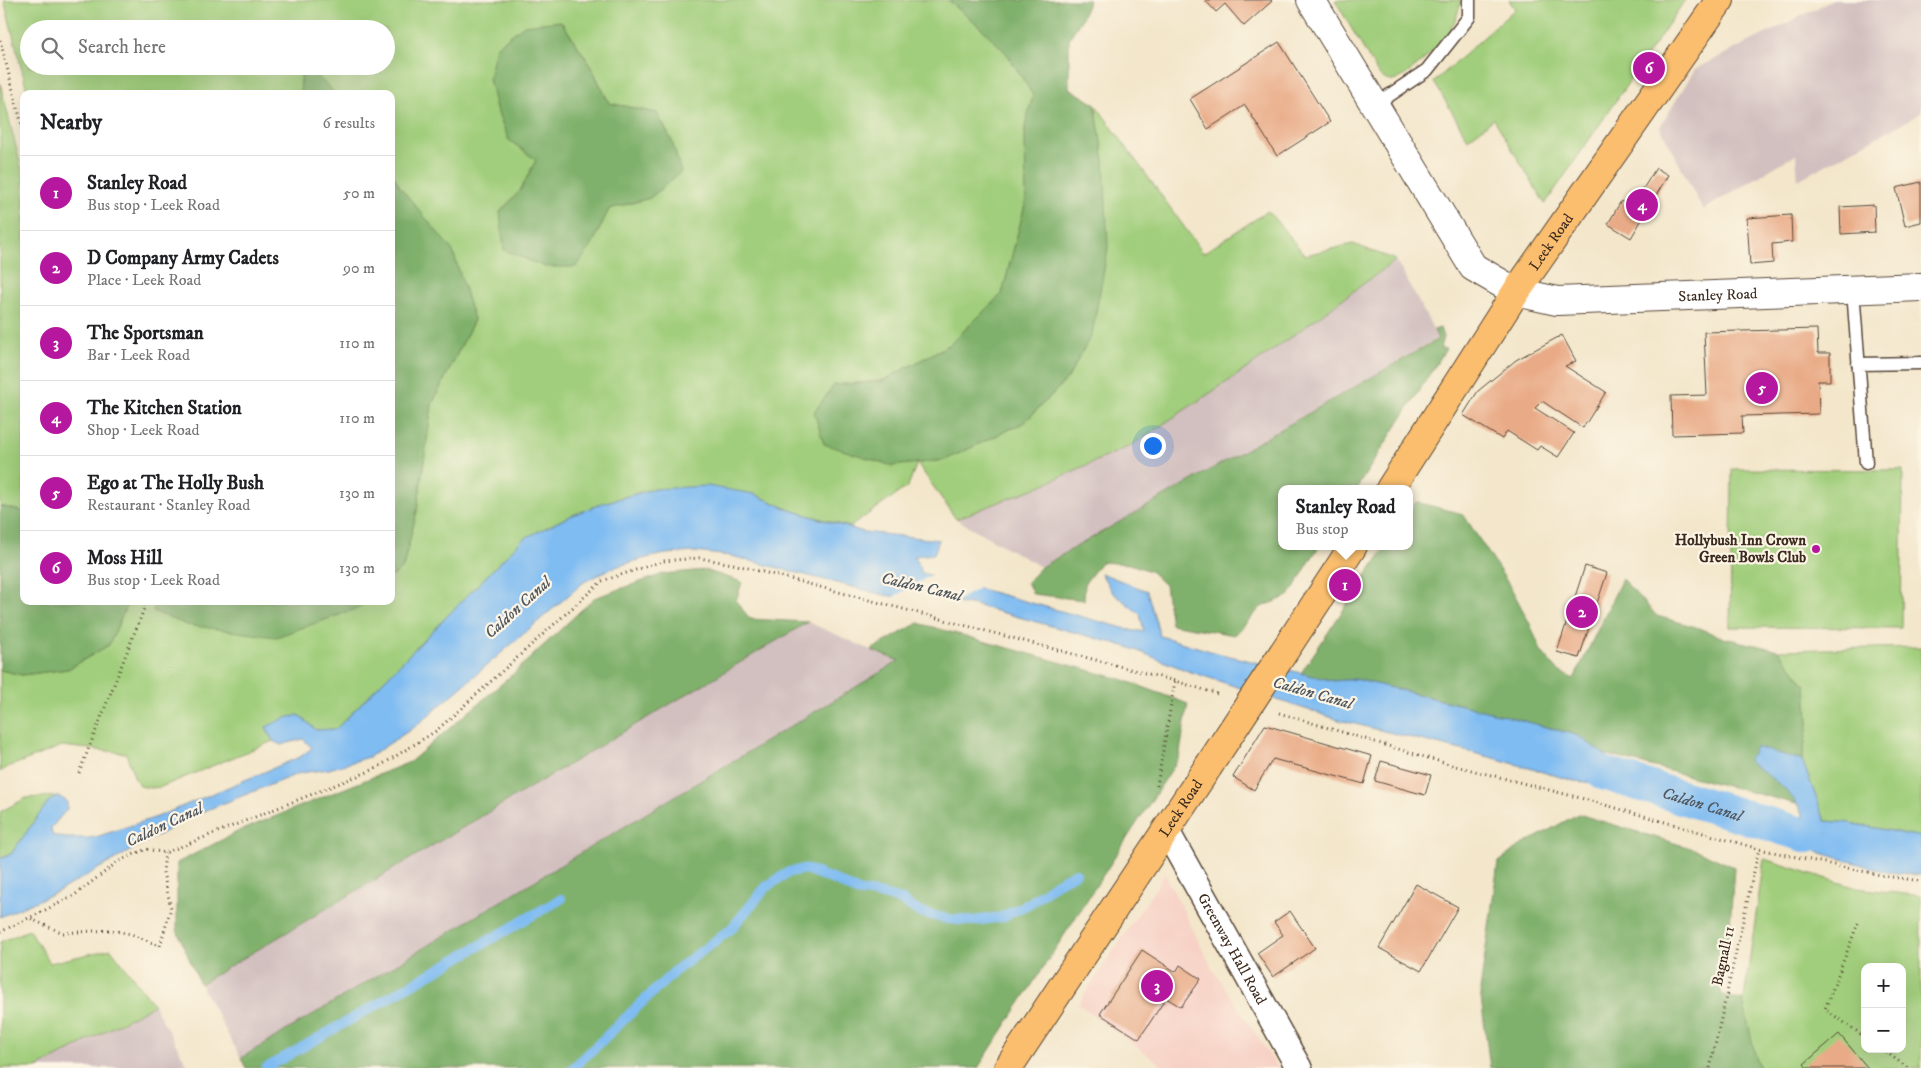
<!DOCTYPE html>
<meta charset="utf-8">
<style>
:root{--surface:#fff;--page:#f2f2f2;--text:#202124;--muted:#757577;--line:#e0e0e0;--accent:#b5179e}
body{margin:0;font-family:"IM FELL DW Pica",serif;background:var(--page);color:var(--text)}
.controls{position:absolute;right:15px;bottom:15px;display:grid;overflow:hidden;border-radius:10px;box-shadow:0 5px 20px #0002}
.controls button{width:45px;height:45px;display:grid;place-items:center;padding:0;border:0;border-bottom:1px solid var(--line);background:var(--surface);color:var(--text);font:25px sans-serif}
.you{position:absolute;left:1152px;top:445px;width:18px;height:18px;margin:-12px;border:4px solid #fff;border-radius:50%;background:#1a73e8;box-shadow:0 0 0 8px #1a73e833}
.badge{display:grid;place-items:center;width:32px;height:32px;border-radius:50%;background:var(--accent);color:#fff;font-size:16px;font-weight:700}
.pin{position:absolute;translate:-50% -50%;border:2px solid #fff;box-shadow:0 1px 5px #0006}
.popup{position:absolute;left:1278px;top:485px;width:135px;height:65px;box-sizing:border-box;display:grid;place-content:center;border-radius:10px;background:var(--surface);filter:drop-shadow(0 1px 4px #0005);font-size:16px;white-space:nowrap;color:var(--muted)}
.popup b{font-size:19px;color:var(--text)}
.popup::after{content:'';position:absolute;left:50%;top:100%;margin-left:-10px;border:10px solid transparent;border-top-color:var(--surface)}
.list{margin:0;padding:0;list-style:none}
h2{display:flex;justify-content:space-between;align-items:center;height:65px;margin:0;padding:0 20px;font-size:21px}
h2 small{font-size:16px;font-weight:400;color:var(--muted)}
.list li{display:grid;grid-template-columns:32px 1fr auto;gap:15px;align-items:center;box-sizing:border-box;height:75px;padding:0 20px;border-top:1px solid var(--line)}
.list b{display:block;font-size:19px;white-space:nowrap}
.list p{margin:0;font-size:16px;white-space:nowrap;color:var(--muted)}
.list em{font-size:16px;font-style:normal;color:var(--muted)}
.icon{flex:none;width:28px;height:28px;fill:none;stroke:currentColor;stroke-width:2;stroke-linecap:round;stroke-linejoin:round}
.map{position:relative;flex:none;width:1921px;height:1068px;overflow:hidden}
.search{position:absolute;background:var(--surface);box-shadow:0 5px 20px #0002;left:20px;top:20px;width:375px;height:55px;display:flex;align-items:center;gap:12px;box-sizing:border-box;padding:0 18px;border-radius:28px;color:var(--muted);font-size:19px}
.panel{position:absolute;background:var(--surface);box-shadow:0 5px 20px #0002;left:20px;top:90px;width:375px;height:515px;border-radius:10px}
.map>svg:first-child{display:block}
.built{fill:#f7d1c6}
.industrial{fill:#d2bfbf}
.green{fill:#a1ce7c;stroke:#6e7c4d;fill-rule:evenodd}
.forest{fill:#80b16c;stroke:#5e6e45}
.water{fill:#7fbcf2;stroke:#5d7388}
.pier{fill:#f3e6ca}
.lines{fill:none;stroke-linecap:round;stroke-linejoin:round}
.stream{stroke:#7fbcf2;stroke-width:10}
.canal{stroke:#7fbcf2;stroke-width:34}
.building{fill:#e9ab87}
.service-casing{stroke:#574638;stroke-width:15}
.minor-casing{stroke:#574638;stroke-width:28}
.tertiary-casing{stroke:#574638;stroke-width:30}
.trunk-casing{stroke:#574638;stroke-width:30}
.path{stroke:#574638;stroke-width:3;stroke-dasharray:1 4;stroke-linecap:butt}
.service{stroke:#fff;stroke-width:12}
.minor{stroke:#fff;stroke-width:25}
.tertiary{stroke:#fff;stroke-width:28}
.trunk{stroke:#fabe6e;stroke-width:28}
.trunk-bridge-casing{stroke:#574638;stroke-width:30;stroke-linecap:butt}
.trunk-bridge{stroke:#fabe6e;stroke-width:28}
.poi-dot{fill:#b5179e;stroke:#fcf5e5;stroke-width:2}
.labels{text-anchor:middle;stroke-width:4.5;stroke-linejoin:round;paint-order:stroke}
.street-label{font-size:15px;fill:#3b2a1e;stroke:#fcf5e5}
.poi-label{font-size:15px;font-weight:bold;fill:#3b2a1e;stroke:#fcf5e5;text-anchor:end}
.water-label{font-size:16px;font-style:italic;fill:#4f565e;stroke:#fcf5e5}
</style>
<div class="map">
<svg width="1921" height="1068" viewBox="0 0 1921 1068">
<rect width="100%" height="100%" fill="#fcf5e5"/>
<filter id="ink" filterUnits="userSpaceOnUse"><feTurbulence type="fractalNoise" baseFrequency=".02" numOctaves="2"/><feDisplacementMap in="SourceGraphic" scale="10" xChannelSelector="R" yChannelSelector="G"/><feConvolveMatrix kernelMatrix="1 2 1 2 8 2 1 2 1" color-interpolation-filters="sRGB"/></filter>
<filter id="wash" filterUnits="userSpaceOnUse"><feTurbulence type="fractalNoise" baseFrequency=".0096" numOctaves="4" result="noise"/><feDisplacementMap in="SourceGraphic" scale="20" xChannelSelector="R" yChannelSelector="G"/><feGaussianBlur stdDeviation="1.12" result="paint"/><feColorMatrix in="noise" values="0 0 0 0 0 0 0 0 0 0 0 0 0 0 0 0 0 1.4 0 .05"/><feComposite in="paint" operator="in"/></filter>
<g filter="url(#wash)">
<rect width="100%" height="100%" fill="#f3e6ca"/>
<path class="built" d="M1165 874 1212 968 1278 1068H1166L1078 1004Z"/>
<path class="industrial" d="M1833 0H1921V113L1798 180 1796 154 1703 210 1660 127 1695 69Z
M1396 260 1438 338 1041 567 956 519 1033 489 1251 366Z
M808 622 871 650 899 661 241 1058 200 984Z
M154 1005 189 1068H37Z"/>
<path class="green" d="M4 0H948L979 26 1007 54 1033 95 1025 127 1026 201 1002 294 949 345 882 381 834 385 917 463 945 460 1025 422 1068 378 1104 161 1095 104 1203 253 1268 211 1305 255 1353 244 1396 260 1251 366 1130 446 1033 489 956 519 917 463 908 486 850 527 790 510 754 494 653 489 603 503 568 517 523 539 336 729 316 730 299 715 266 727 273 741 161 787 151 788 140 786 135 779 126 753 62 746 8 767 0 772V670L22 675 68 669 109 645 129 601H156L154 611 359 608 366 601H391V578L403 567 417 511 432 404 474 320 391 171V94H336L306 66H386V29H29V66H302L300 94H28ZM561 21 590 64 609 103 657 113 650 198 609 209 591 247 500 212 520 191 536 160 509 140 496 108 489 78Z
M1335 0H1461V3C1458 11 1456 21 1451 29 1444 42 1408 78 1393 81 1387 82 1381 77 1377 72Z
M1509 0H1685L1545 204 1494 119 1468 139 1434 82 1515 9Z
M0 83 24 178V512L0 506Z
M1732 469 1903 470 1901 628 1730 627Z
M1921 647V837L1850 823 1825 821 1802 760 1808 724 1806 685 1778 650Z
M57 796 48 802 11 854 0 859V812L26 798Z
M1764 859 1857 888 1921 896V1068H1734ZM1865 967H1902V1049H1865Z
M29 930 50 963 111 949 154 1005 37 1068H0V942Z"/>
<path class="forest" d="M948 0H1089L1081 20 1069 39V88L1095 104 1104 161 1108 248 1092 334 1068 378 1025 422 945 460 892 466 824 444 814 412 834 385 882 381 949 345 1002 294 1026 201 1025 127 1033 95 1007 54 979 26Z
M561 21 590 65 609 103 657 113 672 141 681 172 650 198 609 209 591 247 576 267H545L504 250 500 212 520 191 536 160 509 140 496 108 489 78 496 47 524 25Z
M302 66H306L336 94H300Z
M391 171 400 187 453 251 474 320 432 404 417 511 403 567 391 578Z
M1440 328 1443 337 1440 348 1446 349 1356 489H1281V546H1319L1289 596 1261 607 1235 635 1171 624 1165 585 1150 571 1130 564 1101 562 1085 583 1084 600 1033 594 1027 582 1041 567 1438 339 1434 330Z
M1416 502 1463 514 1511 588 1530 624 1541 651 1558 671 1574 679 1622 579 1657 616 1696 627 1724 638 1778 650 1806 685 1808 724 1802 760 1756 748 1800 805 1601 753 1579 736 1502 715 1356 679 1334 681 1301 673 1386 546H1409V513Z
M0 506 24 512V601H129L109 645 68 669 22 675 0 670Z
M705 570 742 582 736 601 750 619 808 622 200 984 177 930V863L239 831 410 762 513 674 594 598 663 574Z
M156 601H366L359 608 276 637 187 625 153 611Z
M918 623 1124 680 1188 704 1179 758 978 1068H246L241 1058 899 661 871 650Z
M1578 814 1694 849 1734 867 1729 940 1721 994 1743 1001 1755 1054 1760 1068H1490L1480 990 1498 863 1515 849Z"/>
<path class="water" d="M707 486 754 494 790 510 864 532 939 540 934 554 914 556 922 573 1134 631H1144L1140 614 1112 592 1101 573 1147 591 1160 636 1217 653 1334 681 1355 679 1502 715 1579 736 1620 766 1655 779 1639 792 1608 784 1574 781 1494 758 1339 720 1188 671 1128 647 971 604 939 603 884 595 731 556 695 552 665 554 642 559 612 568 584 582 416 726 369 757 329 769 300 773 194 815 57 892 0 917V859L11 854 48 802 57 796 67 801V809L51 828 52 835 64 838H90L99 836 157 817 300 757 312 748 303 739 281 745 273 741 266 727 285 718 299 715 316 730 336 729 523 539 568 517 603 503 653 489Z
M1755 747 1802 760 1825 821 1850 823 1921 837V875L1887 872 1821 853 1792 835 1768 830 1764 823 1772 816 1803 817C1795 791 1769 777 1748 761Z"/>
<path class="pier" d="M933 574 981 587 948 606 890 599Z"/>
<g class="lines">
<path class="stream" d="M266 1068 561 899
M573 1068 675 971 731 929 766 887 789 872 806 869 839 882 856 891 883 895 901 900 919 912 948 919 974 921 1002 917 1030 903 1055 884 1076 873"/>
<path class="canal" id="s1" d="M1603 773 1808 836"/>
</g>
<g id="blocks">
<path class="building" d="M1205 0H1271L1272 1 1244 26 1225 4 1216 12Z
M1279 42 1330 122 1277 156 1245 105 1208 129 1190 99Z
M1656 168 1668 175 1631 238 1608 224 1621 201 1631 208Z
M1921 182V222L1905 226 1896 188Z
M1874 205 1875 232 1841 234 1840 207Z
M1791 215 1792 242 1772 244 1773 263 1750 265 1747 218Z
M1817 329 1818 353H1830V381H1818L1819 414 1742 416 1743 433 1672 435 1671 396 1707 395 1704 332Z
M1562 335 1576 361 1565 366 1606 392 1583 428 1542 401 1535 408 1574 433 1558 457 1540 446 1537 450 1507 431 1502 439 1463 415 1478 391 1516 360Z
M1585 566 1607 573 1579 658 1557 652Z
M1265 725 1372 756 1364 784 1273 759 1254 790 1233 777Z
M1381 761 1431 775 1425 795 1375 781Z
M1416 884 1458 907 1421 971 1379 948Z
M1290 911 1315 948 1273 977 1257 953 1283 935 1274 922Z
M1142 950 1176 972 1180 965 1201 979 1181 1007 1166 998 1139 1039 1100 1014Z
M1839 1034 1868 1068H1807L1804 1064Z"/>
</g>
</g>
<g filter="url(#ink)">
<use href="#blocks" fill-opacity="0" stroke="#574638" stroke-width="1"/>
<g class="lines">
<g class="service-casing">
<path id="service" d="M1375 105 1427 70 1469 17V0
M1853 290 1866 463
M1858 364 1921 363"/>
</g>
<g class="minor-casing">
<g id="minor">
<path id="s2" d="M1166 830 1299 1068"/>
</g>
</g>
<g class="tertiary-casing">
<g id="tertiary">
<path id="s3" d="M1311 0 1473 267 1516 292 1557 301 1921 287"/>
</g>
</g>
<g class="trunk-casing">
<g id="trunk">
<path id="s4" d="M1390 489 1516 292 1720 0"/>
<path d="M1337 571 1353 546"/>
<path id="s5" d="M1008 1068 1208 767"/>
</g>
</g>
<path class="path" d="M0 40 24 133
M1279 713 1448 764 1588 800 1759 849 1885 876 1921 881
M79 773 144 609 145 601
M1157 786 1175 681
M31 919 63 933 110 930 131 934 160 946 171 908 163 872 165 853
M1858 923 1825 1009 1865 1037
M0 932 72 897 119 861 146 849 165 853 375 769 436 731 602 581 663 561 699 558 733 564 1175 681 1218 694
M1882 1049 1908 1068
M1710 1068 1759 849"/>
<use href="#service" class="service"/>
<use href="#minor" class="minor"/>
<use href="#tertiary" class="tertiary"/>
<use href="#trunk" class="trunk"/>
<g class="trunk-bridge-casing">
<path id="trunk-bridge" d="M1208 767 1337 571"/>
</g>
<use href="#trunk-bridge" class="trunk-bridge"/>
</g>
</g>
<circle class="poi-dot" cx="1816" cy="549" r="5"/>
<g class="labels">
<g class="street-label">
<text dy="5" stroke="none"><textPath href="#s4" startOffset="295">Leek Road</textPath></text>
<text dy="5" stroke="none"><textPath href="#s3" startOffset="565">Stanley Road</textPath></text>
<text dy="5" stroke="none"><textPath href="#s5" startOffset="312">Leek Road</textPath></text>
<text dy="5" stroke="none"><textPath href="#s2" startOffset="136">Greenway Hall Road</textPath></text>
<text transform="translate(1723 956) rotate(-78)" y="5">Bagnall 11</text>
</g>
<g class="poi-label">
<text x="1806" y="545">Hollybush Inn Crown<tspan x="1806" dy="17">Green Bowls Club</tspan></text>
</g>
<g class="water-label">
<text transform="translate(922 586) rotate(13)" y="6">Caldon Canal</text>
<text transform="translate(517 607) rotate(-42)" y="6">Caldon Canal</text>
<text transform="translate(1313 692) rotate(16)" y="6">Caldon Canal</text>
<text dy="6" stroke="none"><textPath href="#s1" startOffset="104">Caldon Canal</textPath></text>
<text transform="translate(164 824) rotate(-25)" y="6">Caldon Canal</text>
</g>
</g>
</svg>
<div class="controls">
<button>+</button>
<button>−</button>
</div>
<div class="you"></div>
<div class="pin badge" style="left:1345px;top:585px">1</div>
<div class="popup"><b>Stanley Road</b>Bus stop</div>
<div class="pin badge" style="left:1582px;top:612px">2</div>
<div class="pin badge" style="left:1157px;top:986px">3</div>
<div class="pin badge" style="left:1642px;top:205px">4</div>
<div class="pin badge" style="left:1762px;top:388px">5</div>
<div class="pin badge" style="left:1649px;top:68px">6</div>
<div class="search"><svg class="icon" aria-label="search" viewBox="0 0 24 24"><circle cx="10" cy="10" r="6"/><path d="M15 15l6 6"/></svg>Search here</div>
<section class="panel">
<h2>Nearby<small>6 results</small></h2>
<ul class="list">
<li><span class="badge">1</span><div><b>Stanley Road</b><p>Bus stop · Leek Road</p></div><em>50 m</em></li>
<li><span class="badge">2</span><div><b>D Company Army Cadets</b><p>Place · Leek Road</p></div><em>90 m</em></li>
<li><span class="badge">3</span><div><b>The Sportsman</b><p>Bar · Leek Road</p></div><em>110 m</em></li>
<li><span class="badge">4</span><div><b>The Kitchen Station</b><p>Shop · Leek Road</p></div><em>110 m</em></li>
<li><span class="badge">5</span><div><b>Ego at The Holly Bush</b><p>Restaurant · Stanley Road</p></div><em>130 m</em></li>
<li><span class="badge">6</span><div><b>Moss Hill</b><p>Bus stop · Leek Road</p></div><em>130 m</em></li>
</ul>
</section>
</div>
